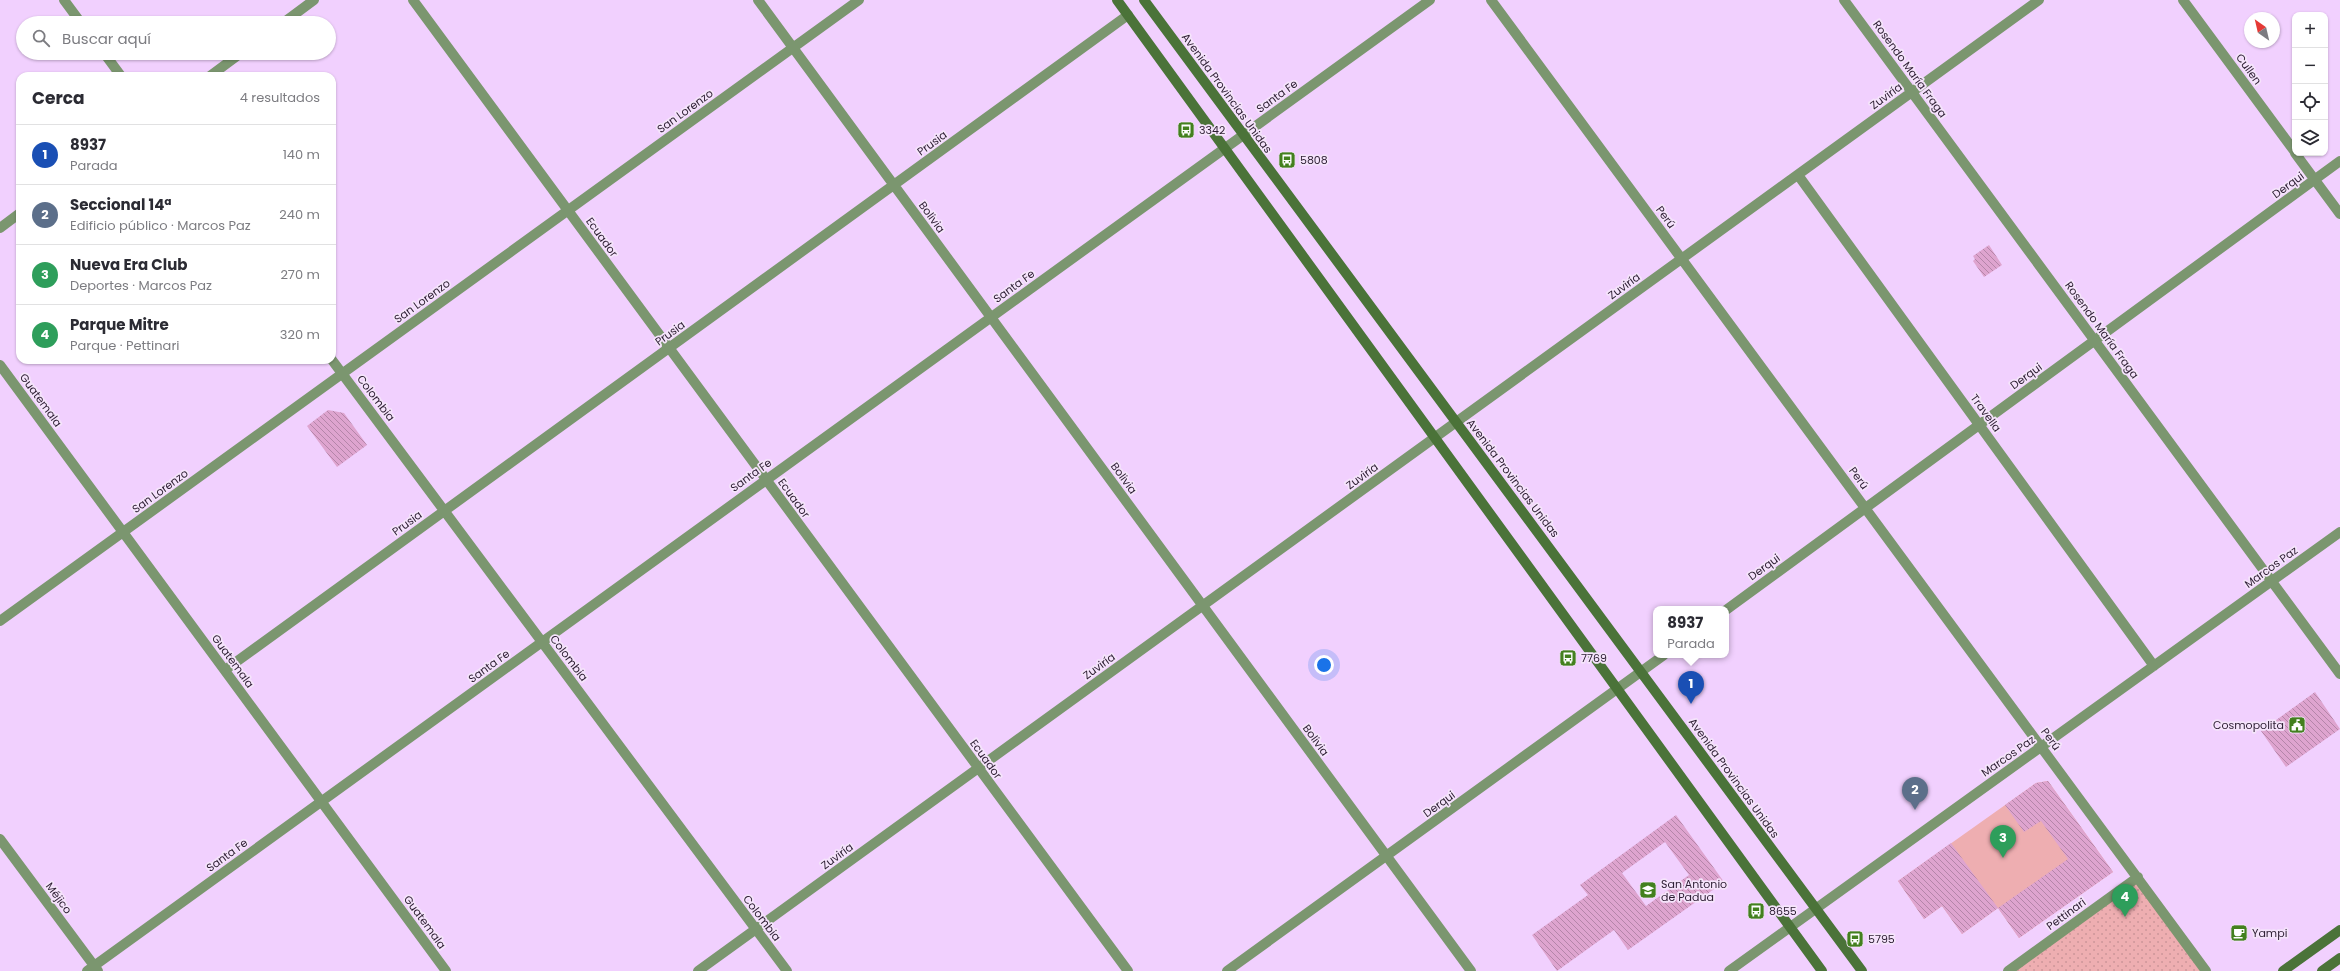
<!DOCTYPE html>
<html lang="es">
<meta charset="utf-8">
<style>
:root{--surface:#fff;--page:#f2f2f3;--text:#2b2b33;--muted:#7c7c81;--line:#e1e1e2;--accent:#1a73e8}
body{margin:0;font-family:Poppins,sans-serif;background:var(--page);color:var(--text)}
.controls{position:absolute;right:12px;top:12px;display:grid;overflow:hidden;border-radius:8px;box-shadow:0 1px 3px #0004}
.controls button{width:36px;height:36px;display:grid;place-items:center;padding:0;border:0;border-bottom:1px solid var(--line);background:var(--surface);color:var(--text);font:20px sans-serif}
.compass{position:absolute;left:2244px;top:12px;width:36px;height:36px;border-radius:50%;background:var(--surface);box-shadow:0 1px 3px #0004;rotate:326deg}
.you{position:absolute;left:1324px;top:665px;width:14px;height:14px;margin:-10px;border:3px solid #fff;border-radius:50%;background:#1a73e8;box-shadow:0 0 0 6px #1a73e833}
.badge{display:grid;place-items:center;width:26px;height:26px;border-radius:50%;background:var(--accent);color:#fff;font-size:13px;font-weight:700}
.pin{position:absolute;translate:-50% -33px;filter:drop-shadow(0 1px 2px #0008)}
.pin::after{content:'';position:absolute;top:21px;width:14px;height:12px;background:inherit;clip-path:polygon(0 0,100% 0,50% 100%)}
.popup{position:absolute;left:1653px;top:606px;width:76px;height:52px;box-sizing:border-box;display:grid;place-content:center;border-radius:8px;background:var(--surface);filter:drop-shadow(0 1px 3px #0005);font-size:13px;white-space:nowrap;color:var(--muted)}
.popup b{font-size:15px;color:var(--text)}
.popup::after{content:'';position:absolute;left:50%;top:100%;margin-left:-8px;border:8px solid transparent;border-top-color:var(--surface)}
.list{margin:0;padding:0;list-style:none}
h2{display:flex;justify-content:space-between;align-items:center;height:52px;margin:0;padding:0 16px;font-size:17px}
h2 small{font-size:13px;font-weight:400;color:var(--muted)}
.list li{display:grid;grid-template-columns:26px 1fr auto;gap:12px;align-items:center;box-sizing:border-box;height:60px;padding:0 16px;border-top:1px solid var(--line)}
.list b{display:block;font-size:15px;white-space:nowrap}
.list p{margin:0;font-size:13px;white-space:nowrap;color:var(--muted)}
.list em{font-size:13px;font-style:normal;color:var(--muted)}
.icon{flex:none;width:22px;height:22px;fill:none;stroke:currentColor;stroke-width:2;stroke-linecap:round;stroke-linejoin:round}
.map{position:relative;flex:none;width:2340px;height:971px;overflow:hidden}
.search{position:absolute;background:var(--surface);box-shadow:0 1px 3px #0004;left:16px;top:16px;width:320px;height:44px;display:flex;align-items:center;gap:10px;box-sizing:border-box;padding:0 14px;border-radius:22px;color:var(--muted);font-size:15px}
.panel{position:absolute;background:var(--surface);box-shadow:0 1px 3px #0004;left:16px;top:72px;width:320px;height:292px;border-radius:12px}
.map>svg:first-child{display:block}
.park{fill:url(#park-dots)}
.pitch{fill:#eeaeb1}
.building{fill:url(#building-back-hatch);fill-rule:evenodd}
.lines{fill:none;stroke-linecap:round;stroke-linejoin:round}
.street{stroke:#7b966f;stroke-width:10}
.secondary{stroke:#4b7339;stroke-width:10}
.labels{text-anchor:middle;stroke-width:3.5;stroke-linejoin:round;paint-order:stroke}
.street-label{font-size:11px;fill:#2b1c31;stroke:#f5e4fb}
.poi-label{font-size:11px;fill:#2b1c31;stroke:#f5e4fb;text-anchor:start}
</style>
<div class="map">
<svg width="2340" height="971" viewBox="0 0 2340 971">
<defs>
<pattern id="park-dots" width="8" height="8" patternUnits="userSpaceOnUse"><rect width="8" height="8" fill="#eeaeb1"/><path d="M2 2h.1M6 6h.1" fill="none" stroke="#cc9599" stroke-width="1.8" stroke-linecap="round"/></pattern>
<pattern id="building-back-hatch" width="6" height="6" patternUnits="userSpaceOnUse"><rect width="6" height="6" fill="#dea4cf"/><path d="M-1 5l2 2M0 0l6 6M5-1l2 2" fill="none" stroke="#b485a9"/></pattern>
</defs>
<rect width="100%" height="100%" fill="#f1d0fe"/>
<path class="park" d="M2138 877 2206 971H2008Z"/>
<path class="pitch" d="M2048 781 2113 872 2019 938 1998 908 1962 934 1942 906 1924 919 1898 881 2036 783Z"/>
<path class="building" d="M1989 245 2002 265 1984 277 1973 261 1975 259 1973 256Z
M328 410 344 413 367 445 337 467 307 426Z
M2315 692 2340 729 2286 767 2261 731Z
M2048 781 2113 872 2019 938 1998 908 2068 859 2041 821 2024 832 2005 805 2036 783Z
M1676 815 1724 882 1628 950 1614 930 1557 971 1532 935 1588 895 1580 885ZM1665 842 1689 875 1646 906 1622 873Z
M1951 843 1998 908 1962 934 1942 906 1924 919 1898 881Z"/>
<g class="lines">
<path class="street" d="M64 0 81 23
M413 0 1128 971
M758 0 1471 971
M1491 0 2206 971
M1844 0 2340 674
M2183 0 2295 152
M283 23 314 0
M104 53 121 76
M210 76 241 53
M2295 153 2340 214
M1798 175 2154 666
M0 228 20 213
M332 360 787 971
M0 365 446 971
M1726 610 2340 161
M0 621 859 0
M225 670 1128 15
M0 839 98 971
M87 971 1430 0
M698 971 2039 0
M1227 971 1664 655
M1729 971 2340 532
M2008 971 2138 877"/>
<path class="secondary" d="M1117 0 1822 971
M1144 0 1862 971
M2283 971 2340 930
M2322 971 2340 958"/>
</g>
<defs>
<g id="bus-square" transform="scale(0.9)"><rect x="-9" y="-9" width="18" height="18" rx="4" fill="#43801e" stroke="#f5e4fb"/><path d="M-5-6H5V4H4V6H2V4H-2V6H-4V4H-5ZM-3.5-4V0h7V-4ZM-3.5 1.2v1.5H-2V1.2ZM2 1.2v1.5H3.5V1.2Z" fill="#fff"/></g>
<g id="civic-square" transform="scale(0.9)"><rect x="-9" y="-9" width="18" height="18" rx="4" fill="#43801e" stroke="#f5e4fb"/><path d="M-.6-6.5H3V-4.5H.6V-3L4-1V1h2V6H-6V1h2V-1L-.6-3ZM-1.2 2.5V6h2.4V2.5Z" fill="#fff"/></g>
<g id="school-square" transform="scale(0.9)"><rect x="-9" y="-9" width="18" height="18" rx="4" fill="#43801e" stroke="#f5e4fb"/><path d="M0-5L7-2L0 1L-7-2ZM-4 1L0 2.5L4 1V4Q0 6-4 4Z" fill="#fff"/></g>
<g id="cafe-square" transform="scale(0.9)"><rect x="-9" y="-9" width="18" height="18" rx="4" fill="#43801e" stroke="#f5e4fb"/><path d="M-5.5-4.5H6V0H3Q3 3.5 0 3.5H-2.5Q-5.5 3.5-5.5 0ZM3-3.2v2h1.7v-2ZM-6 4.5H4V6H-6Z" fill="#fff"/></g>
</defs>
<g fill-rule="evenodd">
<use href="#bus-square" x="1186" y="130"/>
<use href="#bus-square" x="1287" y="160"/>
<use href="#bus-square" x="1568" y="658"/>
<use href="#civic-square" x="2297" y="725"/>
<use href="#school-square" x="1648" y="890"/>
<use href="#bus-square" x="1756" y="911"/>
<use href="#cafe-square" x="2239" y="933"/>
<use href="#bus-square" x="1855" y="939"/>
</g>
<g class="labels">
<g class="street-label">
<text transform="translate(1910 69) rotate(54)" y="4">Rosendo María Fraga</text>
<text transform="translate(2249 69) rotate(54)" y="4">Cullen</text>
<text transform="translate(1227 93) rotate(54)" y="4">Avenida Provincias Unidas</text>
<text transform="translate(1277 96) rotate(-36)" y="4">Santa Fe</text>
<text transform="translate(1886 96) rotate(-36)" y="4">Zuviría</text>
<text transform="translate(685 111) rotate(-36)" y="4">San Lorenzo</text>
<text transform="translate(932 143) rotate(-36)" y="4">Prusia</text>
<text transform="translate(2288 185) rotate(-36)" y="4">Derqui</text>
<text transform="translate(932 217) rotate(54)" y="4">Bolivia</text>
<text transform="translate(1666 217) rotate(54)" y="4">Perú</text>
<text transform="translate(602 237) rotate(54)" y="4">Ecuador</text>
<text transform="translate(1014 286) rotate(-36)" y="4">Santa Fe</text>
<text transform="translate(1624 286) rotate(-36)" y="4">Zuviría</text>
<text transform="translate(422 301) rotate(-36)" y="4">San Lorenzo</text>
<text transform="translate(2102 330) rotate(54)" y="4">Rosendo María Fraga</text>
<text transform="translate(670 333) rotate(-36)" y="4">Prusia</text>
<text transform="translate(2026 376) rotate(-36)" y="4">Derqui</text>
<text transform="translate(376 398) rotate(53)" y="4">Colombia</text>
<text transform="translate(41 400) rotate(54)" y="4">Guatemala</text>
<text transform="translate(1986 413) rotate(54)" y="4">Travella</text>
<text transform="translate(751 475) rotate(-36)" y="4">Santa Fe</text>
<text transform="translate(1362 476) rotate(-36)" y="4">Zuviría</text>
<text transform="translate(1124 478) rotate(54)" y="4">Bolivia</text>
<text transform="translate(1513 478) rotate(53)" y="4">Avenida Provincias Unidas</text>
<text transform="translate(1859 478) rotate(54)" y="4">Perú</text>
<text transform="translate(160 491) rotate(-36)" y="4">San Lorenzo</text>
<text transform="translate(794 498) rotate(54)" y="4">Ecuador</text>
<text transform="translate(407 523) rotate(-36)" y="4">Prusia</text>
<text transform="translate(1764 567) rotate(-36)" y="4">Derqui</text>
<text transform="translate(2271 567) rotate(-36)" y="4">Marcos Paz</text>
<text transform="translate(569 658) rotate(53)" y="4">Colombia</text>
<text transform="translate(233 661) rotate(54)" y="4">Guatemala</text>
<text transform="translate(489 666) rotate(-36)" y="4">Santa Fe</text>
<text transform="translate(1099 666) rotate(-36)" y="4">Zuviría</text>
<text transform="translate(2051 739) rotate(54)" y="4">Perú</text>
<text transform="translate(1316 740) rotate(54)" y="4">Bolivia</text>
<text transform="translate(2008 756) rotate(-35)" y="4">Marcos Paz</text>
<text transform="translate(986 759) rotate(54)" y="4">Ecuador</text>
<text transform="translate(1734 778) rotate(54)" y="4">Avenida Provincias Unidas</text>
<text transform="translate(1439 804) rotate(-36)" y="4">Derqui</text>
<text transform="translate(227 855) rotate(-36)" y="4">Santa Fe</text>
<text transform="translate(837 856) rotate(-36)" y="4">Zuviría</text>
<text transform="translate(59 898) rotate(54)" y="4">Méjico</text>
<text transform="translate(2066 914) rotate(-36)" y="4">Pettinari</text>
<text transform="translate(762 918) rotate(53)" y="4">Colombia</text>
<text transform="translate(425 922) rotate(54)" y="4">Guatemala</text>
</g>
<g class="poi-label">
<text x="1199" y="134">3342</text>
<text x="1300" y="164">5808</text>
<text x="1581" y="662">7769</text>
<text x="2284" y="729" text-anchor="end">Cosmopolita</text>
<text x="1661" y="888">San Antonio<tspan x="1661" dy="13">de Padua</tspan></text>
<text x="1769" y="915">8655</text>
<text x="2252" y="937">Yampi</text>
<text x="1868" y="943">5795</text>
</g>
</g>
</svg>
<div class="controls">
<button>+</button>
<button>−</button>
<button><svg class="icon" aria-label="locate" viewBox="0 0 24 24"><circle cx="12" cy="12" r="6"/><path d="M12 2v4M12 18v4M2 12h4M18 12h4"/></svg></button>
<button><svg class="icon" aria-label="layers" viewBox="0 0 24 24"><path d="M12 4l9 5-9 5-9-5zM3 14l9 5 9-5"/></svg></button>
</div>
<svg class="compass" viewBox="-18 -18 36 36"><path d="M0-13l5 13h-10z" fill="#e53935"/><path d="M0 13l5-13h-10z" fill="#7c7c81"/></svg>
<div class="you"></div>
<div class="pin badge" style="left:1691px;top:704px;background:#1a4fb4">1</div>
<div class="popup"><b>8937</b>Parada</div>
<div class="pin badge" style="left:1915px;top:810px;background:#5c6f8a">2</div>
<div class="pin badge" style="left:2003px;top:858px;background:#2e9e5b">3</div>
<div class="pin badge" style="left:2125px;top:917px;background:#2e9e5b">4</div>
<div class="search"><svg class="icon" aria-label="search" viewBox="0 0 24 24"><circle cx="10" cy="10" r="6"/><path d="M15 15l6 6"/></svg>Buscar aquí</div>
<section class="panel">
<h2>Cerca<small>4 resultados</small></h2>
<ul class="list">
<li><span class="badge" style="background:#1a4fb4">1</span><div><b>8937</b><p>Parada</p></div><em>140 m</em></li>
<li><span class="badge" style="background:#5c6f8a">2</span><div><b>Seccional 14ª</b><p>Edificio público · Marcos Paz</p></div><em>240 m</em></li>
<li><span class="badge" style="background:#2e9e5b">3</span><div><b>Nueva Era Club</b><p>Deportes · Marcos Paz</p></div><em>270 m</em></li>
<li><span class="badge" style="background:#2e9e5b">4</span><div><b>Parque Mitre</b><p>Parque · Pettinari</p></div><em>320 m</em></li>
</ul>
</section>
</div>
